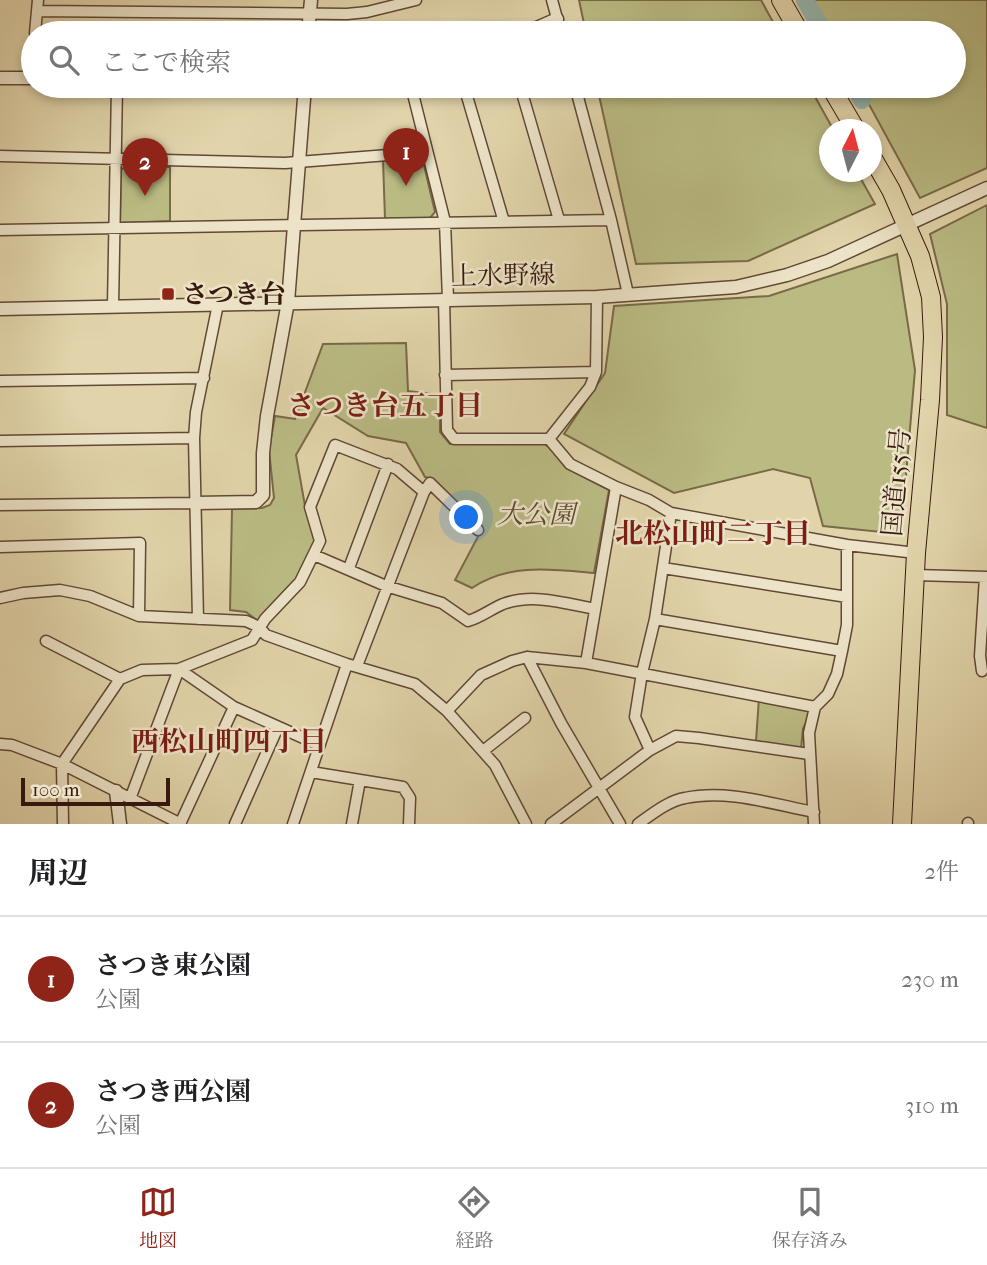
<!DOCTYPE html>
<html lang="ja">
<meta charset="utf-8">
<style>
:root{--surface:#fff;--page:#f2f2f2;--text:#202124;--muted:#757577;--line:#e0e0e0;--accent:#8f2418}
body{margin:0;font-family:"IM FELL French Canon","Noto Serif JP",serif;background:var(--page);color:var(--text)}
.compass{position:absolute;left:819px;top:119px;width:63px;height:63px;border-radius:50%;background:var(--surface);box-shadow:0 4px 10px #0003;rotate:6deg}
.scale{position:absolute;left:21px;bottom:18px;width:149px;box-sizing:border-box;padding-left:7px;border:4px solid #38190e;border-top:0;font-size:19px;line-height:24px;white-space:nowrap;color:#38190e;-webkit-text-stroke:5px #ece3c8;paint-order:stroke}
.you{position:absolute;left:467px;top:518px;width:24px;height:24px;margin:-18px;border:5px solid #fff;border-radius:50%;background:#1a73e8;box-shadow:0 0 0 10px #1a73e833}
.badge{display:grid;place-items:center;width:46px;height:46px;border-radius:50%;background:var(--accent);color:#fff;font-size:23px;font-weight:700}
.pin{position:absolute;translate:-50% -58px;filter:drop-shadow(0 2px 4px #0008)}
.pin::after{content:'';position:absolute;top:37px;width:24px;height:21px;background:inherit;clip-path:polygon(0 0,100% 0,50% 100%)}
.list{margin:0;padding:0;list-style:none}
h2{display:flex;justify-content:space-between;align-items:center;height:91px;margin:0;padding:0 28px;font-size:30px}
h2 small{font-size:23px;font-weight:400;color:var(--muted)}
.list li{display:grid;grid-template-columns:46px 1fr auto;gap:21px;align-items:center;box-sizing:border-box;height:126px;padding:0 28px;border-top:2px solid var(--line)}
.list b{display:block;font-size:26px;white-space:nowrap}
.list p{margin:0;font-size:23px;white-space:nowrap;color:var(--muted)}
.list em{font-size:23px;font-style:normal;color:var(--muted)}
.icon{flex:none;width:38px;height:38px;fill:none;stroke:currentColor;stroke-width:2;stroke-linecap:round;stroke-linejoin:round}
.map{position:relative;flex:none;width:987px;height:824px;overflow:hidden}
.search{position:absolute;background:var(--surface);box-shadow:0 4px 10px #0003;left:21px;right:21px;top:21px;height:77px;display:flex;align-items:center;gap:18px;box-sizing:border-box;padding:0 24px;border-radius:38px;color:var(--muted);font-size:26px}
.sheet{height:343px;background:var(--surface)}
nav{display:flex;justify-content:space-around;align-items:center;box-sizing:border-box;height:98px;border-top:2px solid var(--line);background:var(--surface);font-size:19px;color:var(--muted)}
nav a{display:grid;justify-items:center;gap:4px}
nav .on{color:var(--accent)}
.map>svg:first-child{display:block}
.green{fill:#babb83;stroke:#796a48;stroke-width:2}
.lines{fill:none;stroke-linecap:round;stroke-linejoin:round}
.river{stroke:#95b7b0;stroke-width:18}
.minor-casing{stroke:#624835;stroke-width:13}
.tertiary-casing{stroke:#624835;stroke-width:15}
.trunk-casing{stroke:#38190e;stroke-width:20}
.minor{stroke:#ece3c8;stroke-width:10}
.tertiary{stroke:#ece3c8;stroke-width:12}
.trunk{stroke:#e1d4aa;stroke-width:18}
.poi-dot{fill:#8f2418;stroke:#ece3c8;stroke-width:2.5}
.labels{text-anchor:middle;stroke-width:5;stroke-linejoin:round;paint-order:stroke}
.street-label{font-size:26px;fill:#38190e;stroke:#ece3c8}
.poi-label{font-size:26px;font-weight:bold;fill:#38190e;stroke:#ece3c8;text-anchor:start}
.park-label{font-size:26px;font-style:italic;fill:#5f4a31;stroke:#ece3c8}
.neighbourhood-label{font-size:28px;font-weight:bold;fill:#7a1f14;stroke:#ece3c8}
</style>
<div class="map">
<svg width="987" height="824" viewBox="0 0 987 824">
<rect width="100%" height="100%" fill="#e1d4aa"/>
<filter id="stains"><feTurbulence type="fractalNoise" baseFrequency=".00286" numOctaves="4"/><feColorMatrix values="0 0 0 0 .2 0 0 0 0 .09 0 0 0 0 .02 0 0 0 .5 -.17"/></filter>
<radialGradient id="worn" r=".72"><stop offset=".6" stop-color="#630" stop-opacity="0"/><stop offset="1" stop-color="#630" stop-opacity=".3"/></radialGradient>
<path class="green" d="M579 0H761L779 33H586Z
M803 0H987V168L920 198 859 86H954V33H827Z
M597 86H809L833 129 830 130V172H857L875 204 748 261 636 264Z
M422 157 435 212 430 218 385 219 383 160Z
M126 166 170 167V221L120 223 121 170Z
M987 205V428L947 415V304L930 234Z
M897 254 915 370 901 534 823 526 810 478 773 469 674 493 564 434 605 373 614 306 769 296Z
M406 343 408 391 440 395V432L450 444 543 443 550 448 566 468 609 490 594 573C551 569 509 563 472 588L455 580 482 529 431 478 425 477 406 443 368 436 323 408 296 455 305 506 315 535 313 549 298 578 258 621 246 612 230 610 232 509 262 508 270 505 274 498 269 450 275 416 295 419 323 344Z
M759 698 807 707 810 713 803 729 801 749 756 741Z"/>
<g class="lines">
<path class="river" d="M805 0 824 33
M854 86 862 100"/>
<g class="minor-casing">
<path id="minor" d="M552 0 561 33
M37 11 347 14 367 12 416 0
M35 33 38 0
M30 78 33 47
M411 86 445 222 448 299
M464 86 504 222
M520 86 559 220
M575 86 611 220 628 294
M0 156 285 163 427 152
M0 230 611 220
M444 299 447 430 454 439H549
M113 306 117 86
M445 375 596 372
M0 381 204 378
M549 439 570 464 616 487 649 500 671 513 847 545 916 553
M549 439 590 387 596 372 597 297
M0 441 194 438
M0 505 196 503
M0 547 140 543 139 616
M314 555 386 586 442 603 468 621C480 618 491 609 503 604 533 593 564 603 595 609
M349 568 388 464
M663 568 847 597
M915 575 987 577
M0 598 23 593 60 590 90 596 139 616 246 621 259 627 266 635 347 664 415 684 447 711 495 765 526 824
M198 619 194 438 196 412 218 304
M655 619 842 651
M46 641 120 679
M527 657 561 723 620 824
M586 663 616 487
M357 666 424 492 430 483 478 530
M179 669 234 707 319 745
M982 671 980 656 985 577
M447 711 481 675 512 661 527 657 586 663 815 707
M0 744 12 745 62 764 181 824
M650 750 635 717 642 673 655 619 671 513
M483 751 525 718
M311 772 403 787 410 798 409 824
M130 799 179 669
M63 824 62 764 120 679 142 670 179 669 252 640 265 619 300 582 320 541 310 507 335 445 397 469 424 492
M180 824 234 707
M235 824 278 727
M293 824 347 664
M352 824 360 780
M551 824 650 750 676 736 699 738 809 754
M638 824C652 814 668 801 685 798 727 789 772 804 814 812
M814 824 809 733 815 707 828 694 837 674 842 651 847 625V545
M968 824V823"/>
</g>
<g class="tertiary-casing">
<path id="tertiary" d="M308 33 311 0
M525 33 557 19
M0 78H33
M0 309 597 297 736 287 787 275 828 261 987 188
M196 503 256 502 263 495V453L267 416 288 302 305 86
M116 791 120 824"/>
</g>
<g class="trunk-casing">
<path id="trunk" d="M781 0 800 33
M830 86 856 130
M872 157 891 190 920 256 931 297 933 337 930 400 916 553 902 824"/>
</g>
<use href="#minor" class="minor"/>
<use href="#tertiary" class="tertiary"/>
<use href="#trunk" class="trunk"/>
</g>
<rect class="poi-dot" x="161" y="287" width="14" height="14" rx="3.5"/>
<g class="labels">
<g class="street-label">
<text transform="translate(503 275) rotate(-1)" y="9">上水野線</text>
<text transform="translate(896 482) rotate(-85)" y="9">国道155号</text>
</g>
<g class="poi-label">
<text x="182" y="303">さつき台</text>
</g>
<g class="park-label">
<text x="536" y="523">大公園</text>
</g>
<g class="neighbourhood-label">
<text x="385" y="415">さつき台五丁目</text>
<text x="713" y="543">北松山町二丁目</text>
<text x="229" y="751">西松山町四丁目</text>
</g>
</g>
<rect width="100%" height="100%" filter="url(#stains)"/>
<rect width="100%" height="100%" fill="url(#worn)"/>
</svg>
<svg class="compass" viewBox="-18 -18 36 36"><path d="M0-13l5 13h-10z" fill="#e53935"/><path d="M0 13l5-13h-10z" fill="#757577"/></svg>
<div class="scale">100 m</div>
<div class="you"></div>
<div class="pin badge" style="left:406px;top:186px">1</div>
<div class="pin badge" style="left:145px;top:196px">2</div>
<div class="search"><svg class="icon" aria-label="search" viewBox="0 0 24 24"><circle cx="10" cy="10" r="6"/><path d="M15 15l6 6"/></svg>ここで検索</div>
</div>
<section class="sheet">
<h2>周辺<small>2件</small></h2>
<ul class="list">
<li><span class="badge">1</span><div><b>さつき東公園</b><p>公園</p></div><em>230 m</em></li>
<li><span class="badge">2</span><div><b>さつき西公園</b><p>公園</p></div><em>310 m</em></li>
</ul>
</section>
<nav>
<a class="on"><svg class="icon" aria-label="map" viewBox="0 0 24 24"><path d="M3 6l6-2 6 2 6-2v14l-6 2-6-2-6 2zM9 4v14M15 6v14"/></svg>地図</a>
<a><svg class="icon" aria-label="directions" viewBox="0 0 24 24"><path d="M12 3l9 9-9 9-9-9zM9 14v-3h6M13 9l2 2-2 2"/></svg>経路</a>
<a><svg class="icon" aria-label="saved" viewBox="0 0 24 24"><path d="M7 4h10v16l-5-4-5 4z"/></svg>保存済み</a>
</nav>
